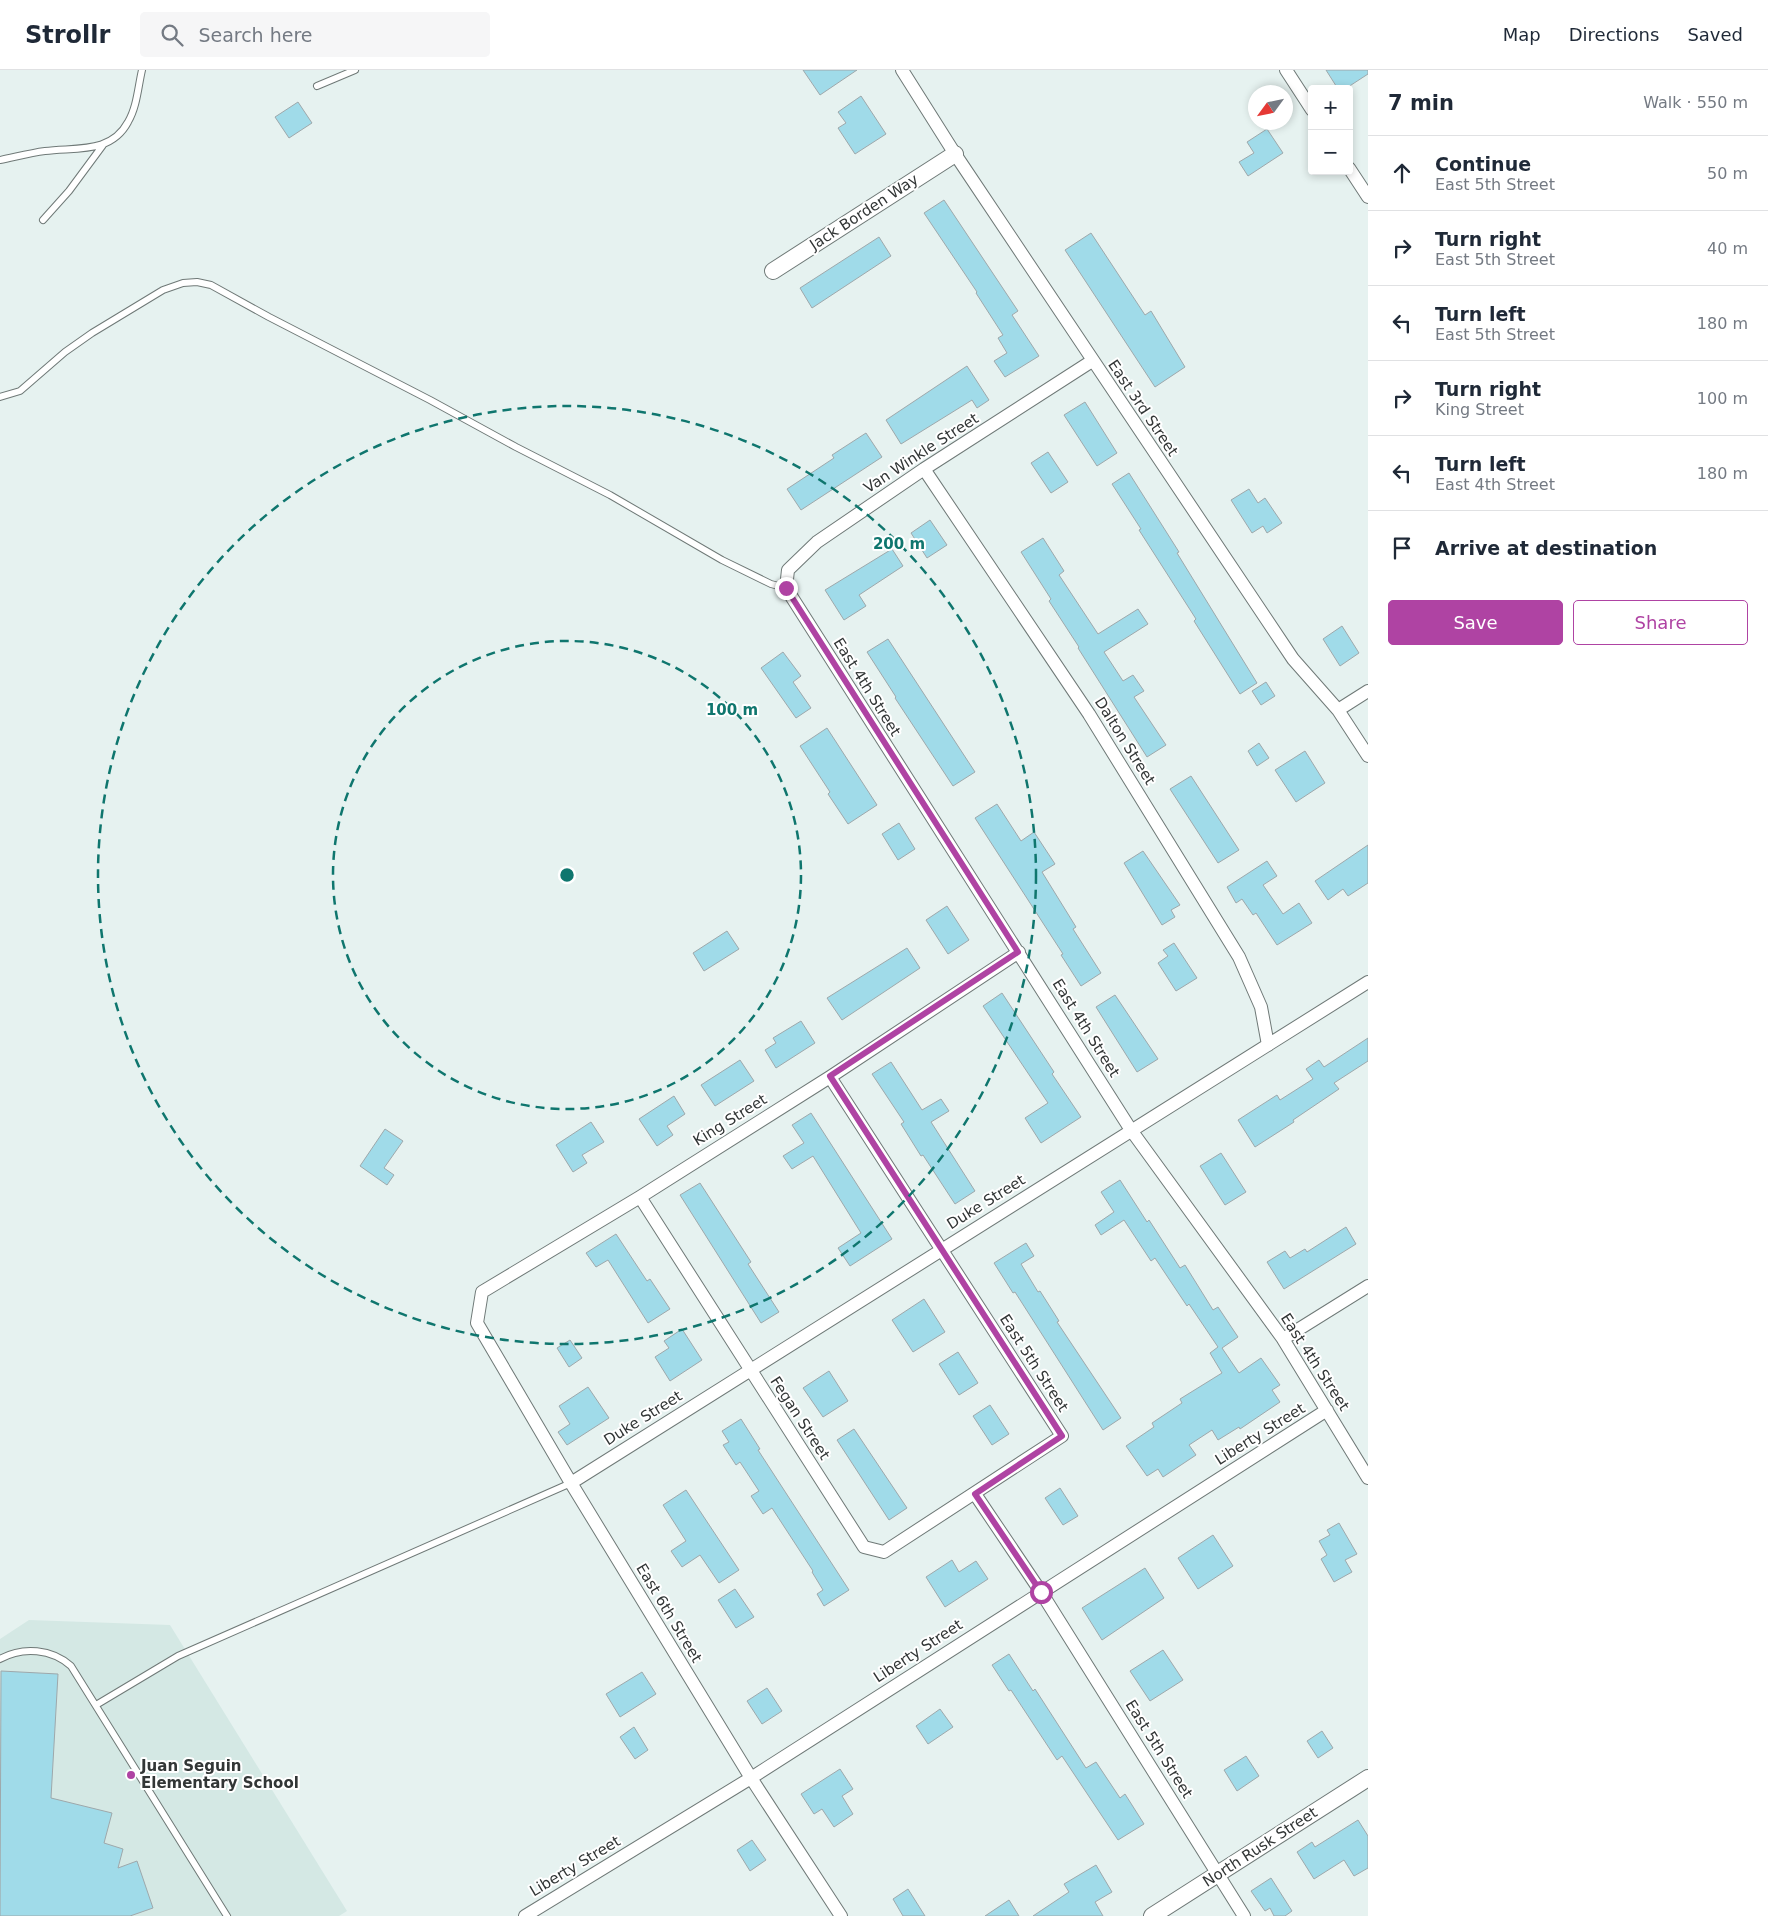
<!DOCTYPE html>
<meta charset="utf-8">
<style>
:root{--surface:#fff;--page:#f6f6f7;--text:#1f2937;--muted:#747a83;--line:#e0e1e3;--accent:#af43a3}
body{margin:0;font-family:"DejaVu Sans",sans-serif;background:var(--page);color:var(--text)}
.controls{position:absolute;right:15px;top:15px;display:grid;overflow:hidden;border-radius:5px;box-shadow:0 2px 8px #0003}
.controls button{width:45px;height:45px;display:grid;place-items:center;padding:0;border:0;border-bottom:1px solid var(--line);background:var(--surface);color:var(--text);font:25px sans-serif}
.compass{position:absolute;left:1248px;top:15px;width:45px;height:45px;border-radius:50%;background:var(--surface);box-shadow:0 2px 8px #0003;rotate:237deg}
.stop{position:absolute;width:15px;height:15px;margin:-11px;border:4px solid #af43a3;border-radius:50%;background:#fff}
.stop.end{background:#af43a3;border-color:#fff;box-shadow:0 1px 5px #0008}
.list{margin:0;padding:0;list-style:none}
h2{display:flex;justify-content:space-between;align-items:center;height:65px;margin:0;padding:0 20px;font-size:21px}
h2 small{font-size:16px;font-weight:400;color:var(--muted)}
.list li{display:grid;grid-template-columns:32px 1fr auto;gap:15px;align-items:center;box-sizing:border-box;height:75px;padding:0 20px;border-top:1px solid var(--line)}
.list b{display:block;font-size:19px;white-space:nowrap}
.list p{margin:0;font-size:16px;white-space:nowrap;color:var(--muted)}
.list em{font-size:16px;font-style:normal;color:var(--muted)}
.actions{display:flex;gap:10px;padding:15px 20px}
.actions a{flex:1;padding:11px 0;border:1px solid var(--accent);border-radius:5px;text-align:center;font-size:18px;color:var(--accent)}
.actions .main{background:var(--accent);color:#fff}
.icon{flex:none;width:28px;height:28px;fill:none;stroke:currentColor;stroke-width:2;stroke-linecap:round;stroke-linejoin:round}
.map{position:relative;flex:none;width:1368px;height:1846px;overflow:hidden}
header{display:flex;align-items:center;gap:30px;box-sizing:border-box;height:70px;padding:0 25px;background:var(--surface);border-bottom:1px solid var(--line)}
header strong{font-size:24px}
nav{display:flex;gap:28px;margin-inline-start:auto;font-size:18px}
.search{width:350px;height:45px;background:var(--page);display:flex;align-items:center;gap:12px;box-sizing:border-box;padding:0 18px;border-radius:5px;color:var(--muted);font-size:19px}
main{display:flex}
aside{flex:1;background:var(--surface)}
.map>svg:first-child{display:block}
.built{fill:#d4e8e4}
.building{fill:#a0dbe9;stroke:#9ea8ab}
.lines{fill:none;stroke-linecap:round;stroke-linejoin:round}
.service-casing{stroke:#6f7977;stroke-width:8}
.minor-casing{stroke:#6f7977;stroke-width:14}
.tertiary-casing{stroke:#6f7977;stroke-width:18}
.service{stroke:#fff;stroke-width:6}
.minor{stroke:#fff;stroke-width:12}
.tertiary{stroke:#fff;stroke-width:16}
.route{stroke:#af43a3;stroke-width:6}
.ring{fill:none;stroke:#0f766e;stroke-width:2.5;stroke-dasharray:9 6}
.poi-dot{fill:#af43a3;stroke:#fff;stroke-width:2}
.labels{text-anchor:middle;stroke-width:4;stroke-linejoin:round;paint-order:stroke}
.street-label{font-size:15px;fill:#323636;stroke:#fff}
.poi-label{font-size:15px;font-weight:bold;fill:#323636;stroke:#fff;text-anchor:start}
.centre{fill:#0f766e;stroke:#fff;stroke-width:2.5}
.ring-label{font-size:15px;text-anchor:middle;font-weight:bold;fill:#0f766e;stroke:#fff;stroke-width:4;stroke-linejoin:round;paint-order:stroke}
</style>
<header>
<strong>Strollr</strong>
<div class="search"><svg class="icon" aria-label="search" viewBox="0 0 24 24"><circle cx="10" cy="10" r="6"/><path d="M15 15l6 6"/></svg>Search here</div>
<nav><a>Map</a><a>Directions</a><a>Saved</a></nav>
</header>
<main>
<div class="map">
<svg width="1368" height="1846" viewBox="0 0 1368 1846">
<rect width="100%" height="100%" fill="#e6f2f0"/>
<path class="built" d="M29 1550 170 1555 347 1841 339 1846H0V1569Z"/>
<path class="building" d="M803 0H857L820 25Z
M1326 0H1368V4L1345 19H1338Z
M861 26 886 64 855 84 838 58 846 53 838 42Z
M298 32 312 53 289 68 275 47Z
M1267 59 1283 83 1248 106 1239 92 1254 83 1247 72Z
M944 130 1018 241 1012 245 1039 286 1005 307 994 291 1007 283 998 268 1003 265 976 223 977 222 924 143Z
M1091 163 1145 245 1151 241 1185 297 1155 317 1065 180Z
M879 167 891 186 812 238 800 218Z
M967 296 989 330 977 338 972 330 901 374 886 350Z
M1085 332 1117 383 1097 396 1064 345Z
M866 363 882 387 801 440 787 419 834 388 832 385Z
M1048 382 1068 412 1051 423 1031 393Z
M1129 403 1179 482 1177 483 1257 613 1240 624 1194 551 1196 549 1139 460 1141 459 1112 414Z
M1249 419 1258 433 1265 428 1282 453 1267 463 1263 456 1252 463 1231 430Z
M930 450 947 475 927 488 911 463Z
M1043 468 1064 501 1059 505 1098 564 1138 539 1148 554 1104 582 1123 611 1133 605 1144 621 1134 627 1166 675 1147 687 1078 578 1079 577 1049 531 1051 529 1021 482Z
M892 479 903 496 859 525 866 536 844 550 825 520Z
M1342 556 1359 583 1340 596 1323 569Z
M888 569 975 702 953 716 895 628 896 627 867 582Z
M783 582 801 606 793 612 811 638 796 648 761 598Z
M1266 612 1275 626 1261 635 1252 621Z
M827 658 877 735 848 754 828 724 830 722 800 676Z
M1259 673 1269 688 1257 696 1248 681Z
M1305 681 1325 713 1296 732 1275 700Z
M1191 706 1239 780 1218 793 1170 719Z
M997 734 1021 771 1034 762 1055 794 1042 802 1076 857 1073 859 1101 903 1081 916 1061 885 1063 884 975 748Z
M899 753 915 779 898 790 882 764Z
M1368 775V813L1348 826 1343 819 1328 830 1315 811Z
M1143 781 1180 835 1171 840 1175 847 1162 855 1124 793Z
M1267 791 1277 806 1263 815 1283 844 1299 833 1312 853 1277 875 1256 843 1253 845 1242 829 1236 833 1227 817Z
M947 836 969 870 948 884 926 850Z
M727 861 739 879 704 901 693 883Z
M1174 873 1197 908 1176 921 1158 893 1168 886 1163 880Z
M907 878 920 898 842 950 827 928Z
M1002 923 1054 1002 1052 1004 1081 1047 1041 1073 1025 1048 1048 1033 983 936Z
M1115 925 1158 989 1137 1002 1096 937Z
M801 951 815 973 776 998 765 980 776 973 773 968Z
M1368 968V991L1334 1013 1339 1019 1293 1050 1294 1052 1255 1077 1238 1050 1277 1025 1280 1030 1313 1009 1306 999 1319 990 1324 997Z
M740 990 754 1011 715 1036 701 1015Z
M891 992 922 1040 941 1029 949 1041 931 1052 975 1121 955 1134 923 1085 921 1086 901 1054 904 1052 872 1004Z
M674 1026 685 1044 667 1056 673 1065 657 1076 639 1049Z
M811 1043 892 1169 850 1196 838 1178 861 1163 813 1086 792 1099 783 1086 804 1073 792 1055Z
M591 1052 604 1072 582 1085 587 1093 573 1102 556 1075Z
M385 1059 403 1071 384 1098 394 1105 387 1115 360 1096Z
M1221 1083 1246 1122 1225 1135 1200 1096Z
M1120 1110 1147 1152 1149 1150 1180 1198 1185 1195 1213 1240 1218 1237 1238 1267 1222 1278 1239 1303 1261 1288 1280 1315 1272 1320 1280 1332 1240 1359 1239 1357 1218 1370 1212 1360 1189 1375 1196 1385 1163 1407 1158 1399 1147 1406 1126 1376 1154 1357 1152 1353 1182 1333 1180 1329 1222 1303 1210 1283 1218 1277 1189 1234 1187 1236 1155 1188 1151 1191 1124 1150 1101 1165 1095 1155 1114 1142 1101 1122Z
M700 1113 751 1192 748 1194 779 1242 761 1253 680 1125Z
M1346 1157 1356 1174 1284 1219 1267 1192 1285 1181 1290 1188 1305 1179 1307 1182Z
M616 1164 647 1211 650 1209 670 1239 648 1253 608 1190 596 1197 586 1183Z
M1026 1173 1034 1186 1021 1194 1038 1222 1040 1221 1059 1251 1057 1252 1121 1348 1103 1360 1015 1222 1013 1223 994 1193Z
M924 1229 945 1262 913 1282 892 1250Z
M682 1259 702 1290 670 1311 655 1287 669 1278 664 1271Z
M570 1270 582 1288 569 1297 557 1278Z
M958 1282 978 1313 959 1325 939 1294Z
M829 1301 848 1331 823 1347 803 1318Z
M588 1317 609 1348 567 1375 558 1362 570 1354 559 1336Z
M990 1335 1009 1364 992 1375 973 1346Z
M741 1349 760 1379 758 1380 849 1520 824 1536 817 1524 823 1520 812 1502 813 1501 772 1438 763 1444 751 1426 759 1421 740 1392 736 1395 723 1375 729 1372 722 1361Z
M854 1359 907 1438 889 1450 837 1370Z
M1060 1418 1078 1446 1063 1455 1045 1428Z
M686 1420 739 1500 719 1513 700 1485 682 1497 671 1481 686 1471 663 1435Z
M1339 1453 1357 1484 1345 1490 1352 1502 1334 1512 1321 1489 1327 1485 1319 1471 1330 1465 1327 1460Z
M1213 1465 1233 1496 1198 1519 1178 1488Z
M952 1490 959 1502 976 1491 988 1509 945 1537 926 1507Z
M1145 1498 1164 1528 1102 1570 1082 1538Z
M735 1519 754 1547 736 1558 718 1530Z
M1163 1580 1183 1610 1150 1631 1130 1601Z
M1009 1584 1033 1621 1035 1619 1086 1698 1096 1692 1120 1728 1125 1724 1144 1754 1118 1770 1062 1686 1057 1690 1011 1620 1009 1621 992 1595Z
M1 1601 58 1604 51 1728 112 1743 104 1773 123 1779 118 1798 137 1791 153 1838 130 1846H0Z
M642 1602 656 1624 620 1647 606 1624Z
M767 1618 782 1641 762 1654 747 1631Z
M940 1639 953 1657 928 1674 916 1656Z
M634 1657 648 1680 635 1689 620 1667Z
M1322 1661 1333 1678 1318 1688 1307 1671Z
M1246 1686 1259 1706 1237 1721 1224 1700Z
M840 1699 853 1719 842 1726 853 1744 834 1757 822 1739 814 1744 801 1724Z
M1358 1750 1368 1766V1798L1354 1806 1344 1790 1314 1809 1297 1782 1312 1772 1315 1777Z
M752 1770 766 1790 750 1801 737 1780Z
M1096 1795 1112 1822 1095 1832 1103 1846H1033L1069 1822 1064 1814Z
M1271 1808 1292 1841 1285 1846H1274L1270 1838 1265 1841 1251 1821Z
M908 1819 925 1846H903L893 1829Z
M1009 1830 1019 1846H985Z"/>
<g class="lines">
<g class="service-casing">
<path id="service" d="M317 16 355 0
M0 90C15 87 30 83 45 81 76 77 111 84 128 52 137 37 138 17 142 0
M43 150 69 121 103 75
M0 327 20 321 65 282 92 263 163 220 183 213 197 212 211 215 269 247 430 330 516 377 610 425 722 490 771 514 786 518
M0 1589C23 1576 52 1579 71 1596L227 1846
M96 1635 178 1586 571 1413"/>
</g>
<g class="minor-casing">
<path id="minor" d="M902 0 955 84 1293 589 1338 640 1368 686
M1286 0 1312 40
M1349 98 1368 127
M1092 291 924 399 817 472 788 500 786 518 1131 1060 1283 1269 1368 1408
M924 399 1089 644 1239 887 1261 937 1268 975
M1338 640 1368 621
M640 1127 864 1477 884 1482 1062 1366 830 1007
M1283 1269 1368 1216
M571 1413 1368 912
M975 1424 1041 1522 1244 1846
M525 1846 751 1708 1327 1340
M841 1846 751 1708 571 1413 477 1253 482 1222 640 1127 830 1007 1019 882"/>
</g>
<g class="tertiary-casing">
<path id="tertiary" d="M773 201 955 84
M1152 1846 1368 1708"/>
</g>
<use href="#service" class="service"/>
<use href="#minor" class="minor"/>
<use href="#tertiary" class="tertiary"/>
</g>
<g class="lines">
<path class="route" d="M786 518 1018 882 830 1006 1062 1366 975 1424 1041 1522"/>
</g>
<g class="ring">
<circle cx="567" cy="805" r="234"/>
<circle cx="567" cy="805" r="469"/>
</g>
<circle class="poi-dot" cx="131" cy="1705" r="5"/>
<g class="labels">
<g class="street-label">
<text transform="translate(864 142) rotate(-33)" y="5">Jack Borden Way</text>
<text transform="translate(1143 338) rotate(56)" y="5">East 3rd Street</text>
<text transform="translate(921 383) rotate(-33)" y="5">Van Winkle Street</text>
<text transform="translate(867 617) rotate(58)" y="5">East 4th Street</text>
<text transform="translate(1125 671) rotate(58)" y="5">Dalton Street</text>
<text transform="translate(1086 958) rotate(58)" y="5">East 4th Street</text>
<text transform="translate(730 1050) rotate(-32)" y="5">King Street</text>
<text transform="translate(986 1132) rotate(-32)" y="5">Duke Street</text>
<text transform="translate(1315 1292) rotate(57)" y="5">East 4th Street</text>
<text transform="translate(1034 1293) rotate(57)" y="5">East 5th Street</text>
<text transform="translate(643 1348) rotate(-32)" y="5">Duke Street</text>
<text transform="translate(800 1348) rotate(57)" y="5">Fegan Street</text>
<text transform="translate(1260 1364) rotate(-32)" y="5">Liberty Street</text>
<text transform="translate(669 1543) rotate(59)" y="5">East 6th Street</text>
<text transform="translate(918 1581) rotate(-33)" y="5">Liberty Street</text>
<text transform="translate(1159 1679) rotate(58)" y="5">East 5th Street</text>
<text transform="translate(1260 1777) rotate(-33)" y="5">North Rusk Street</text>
<text transform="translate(575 1796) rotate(-31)" y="5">Liberty Street</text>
</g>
<g class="poi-label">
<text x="141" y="1701">Juan Seguin<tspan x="141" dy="17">Elementary School</tspan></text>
</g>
</g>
<circle cx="567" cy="805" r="8" class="centre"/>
<g class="ring-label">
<text x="899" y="479">200 m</text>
<text x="732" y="645">100 m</text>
</g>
</svg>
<div class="controls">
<button>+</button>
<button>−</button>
</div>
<svg class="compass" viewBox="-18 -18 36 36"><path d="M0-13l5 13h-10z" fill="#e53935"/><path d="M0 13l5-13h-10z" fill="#747a83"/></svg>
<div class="stop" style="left:1041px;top:1522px"></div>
<div class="stop end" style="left:786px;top:518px"></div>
</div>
<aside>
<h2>7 min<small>Walk · 550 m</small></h2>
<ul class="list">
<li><svg class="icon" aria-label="ahead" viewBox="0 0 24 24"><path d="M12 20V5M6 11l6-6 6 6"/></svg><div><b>Continue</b><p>East 5th Street</p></div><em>50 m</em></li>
<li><svg class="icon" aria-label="right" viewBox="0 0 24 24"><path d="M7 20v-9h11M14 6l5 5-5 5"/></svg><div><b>Turn right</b><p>East 5th Street</p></div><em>40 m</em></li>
<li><svg class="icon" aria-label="left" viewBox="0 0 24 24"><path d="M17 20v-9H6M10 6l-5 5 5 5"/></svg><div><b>Turn left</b><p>East 5th Street</p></div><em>180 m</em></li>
<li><svg class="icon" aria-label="right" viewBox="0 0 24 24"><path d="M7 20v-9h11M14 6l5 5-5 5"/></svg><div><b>Turn right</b><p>King Street</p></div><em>100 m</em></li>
<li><svg class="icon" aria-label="left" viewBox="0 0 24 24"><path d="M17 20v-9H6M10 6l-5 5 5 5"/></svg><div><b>Turn left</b><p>East 4th Street</p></div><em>180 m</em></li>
<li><svg class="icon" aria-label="arrive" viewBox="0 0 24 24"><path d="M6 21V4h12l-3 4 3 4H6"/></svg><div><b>Arrive at destination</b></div></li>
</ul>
<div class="actions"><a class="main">Save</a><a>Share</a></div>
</aside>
</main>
